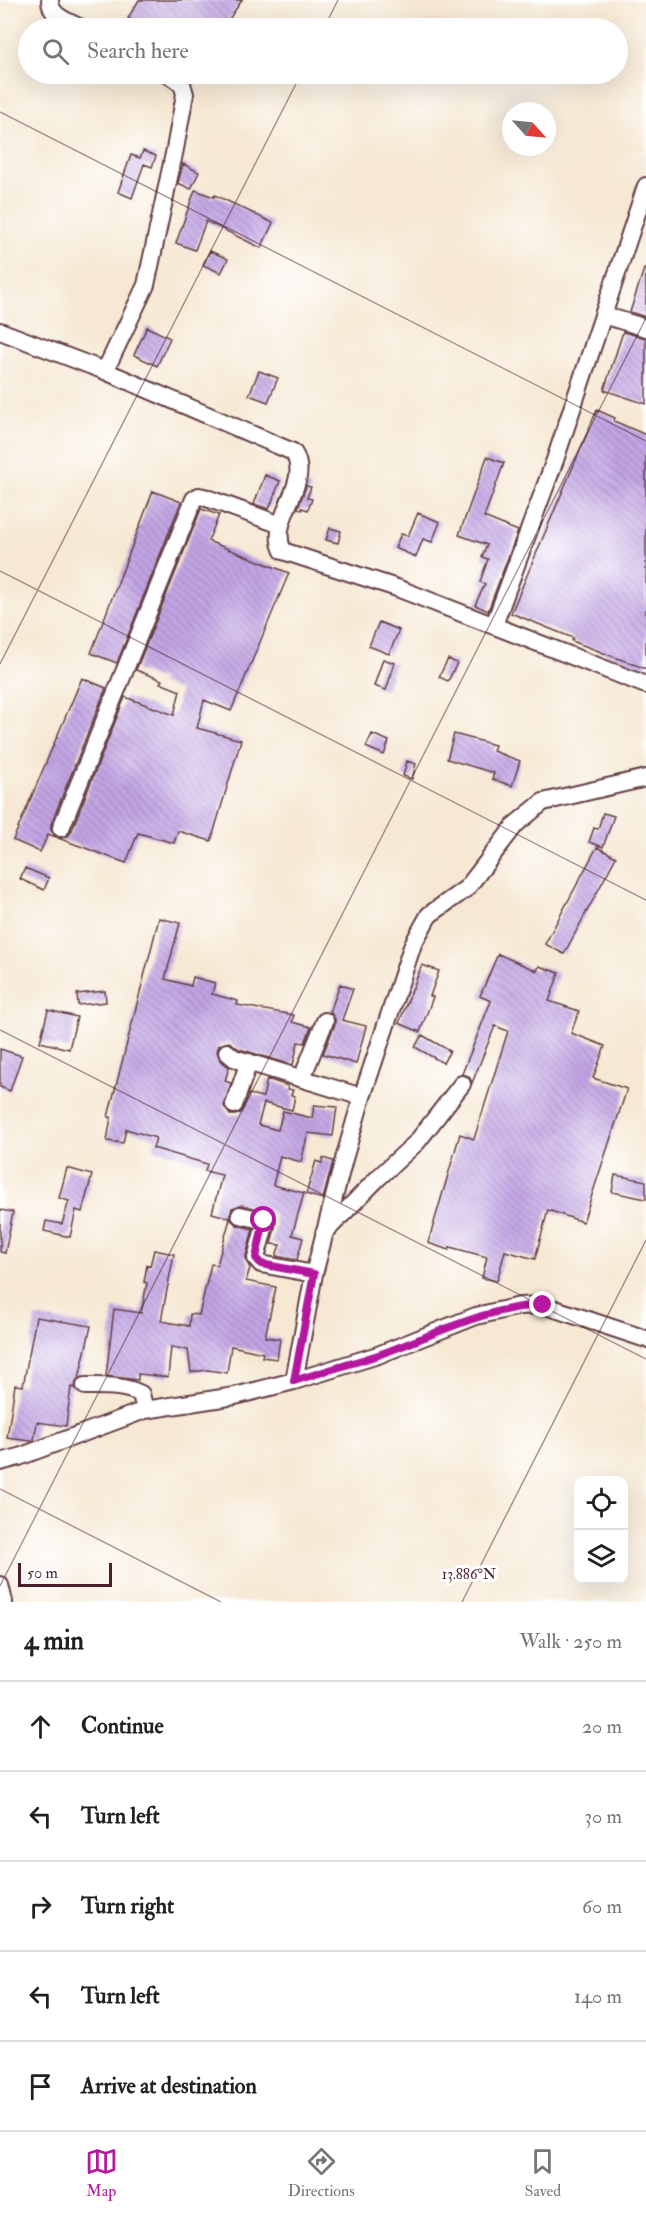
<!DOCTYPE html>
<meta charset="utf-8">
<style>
:root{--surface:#fff;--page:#f6f6f6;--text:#202124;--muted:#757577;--line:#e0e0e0;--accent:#b5179e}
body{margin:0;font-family:"IM FELL Double Pica",serif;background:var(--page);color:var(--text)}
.controls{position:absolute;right:18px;bottom:18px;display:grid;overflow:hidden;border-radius:12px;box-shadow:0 6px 24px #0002}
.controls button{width:54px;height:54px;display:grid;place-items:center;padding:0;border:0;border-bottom:2px solid var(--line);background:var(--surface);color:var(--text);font:30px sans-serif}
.compass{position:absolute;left:502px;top:102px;width:54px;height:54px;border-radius:50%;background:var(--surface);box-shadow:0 6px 24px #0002;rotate:117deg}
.scale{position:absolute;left:18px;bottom:15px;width:94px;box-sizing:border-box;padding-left:6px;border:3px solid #4a1f2b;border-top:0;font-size:16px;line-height:21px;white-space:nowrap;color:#4a1f2b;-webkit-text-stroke:4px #fff;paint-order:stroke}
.stop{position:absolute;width:18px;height:18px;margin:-14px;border:4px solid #b5179e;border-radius:50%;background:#fff}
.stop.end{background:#b5179e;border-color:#fff;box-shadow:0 2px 6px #0008}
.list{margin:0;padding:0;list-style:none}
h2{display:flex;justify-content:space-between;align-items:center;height:78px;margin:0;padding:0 24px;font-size:26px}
h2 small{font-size:20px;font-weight:400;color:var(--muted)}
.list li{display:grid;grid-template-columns:39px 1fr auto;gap:18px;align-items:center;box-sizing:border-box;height:90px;padding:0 24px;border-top:2px solid var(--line)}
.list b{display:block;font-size:22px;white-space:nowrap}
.list em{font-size:20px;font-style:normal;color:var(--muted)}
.icon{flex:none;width:33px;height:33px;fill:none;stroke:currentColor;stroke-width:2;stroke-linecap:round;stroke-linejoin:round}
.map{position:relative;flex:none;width:646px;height:1602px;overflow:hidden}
.search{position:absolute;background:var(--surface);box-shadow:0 6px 24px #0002;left:18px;right:18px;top:18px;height:66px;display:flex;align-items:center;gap:15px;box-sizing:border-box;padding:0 21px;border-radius:33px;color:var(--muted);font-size:22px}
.sheet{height:528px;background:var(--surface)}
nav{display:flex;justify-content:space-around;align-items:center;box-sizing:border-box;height:84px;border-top:2px solid var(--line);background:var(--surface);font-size:16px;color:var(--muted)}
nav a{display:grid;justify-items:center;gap:3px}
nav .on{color:var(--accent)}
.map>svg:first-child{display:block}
.building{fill:url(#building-back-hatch)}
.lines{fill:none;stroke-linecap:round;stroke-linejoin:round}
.minor-casing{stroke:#643d44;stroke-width:20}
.minor{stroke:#fff;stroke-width:16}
.route{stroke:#b5179e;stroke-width:8}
.ticks{fill:none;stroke:#4a1f2b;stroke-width:1.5;stroke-opacity:0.45}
.ticks-label{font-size:15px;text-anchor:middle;fill:#4a1f2b;stroke:#fff;stroke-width:6;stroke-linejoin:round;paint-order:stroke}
</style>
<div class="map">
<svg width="646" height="1602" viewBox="0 0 646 1602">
<defs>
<pattern id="building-back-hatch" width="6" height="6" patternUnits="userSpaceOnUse" patternTransform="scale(1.5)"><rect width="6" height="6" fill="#c2a5e5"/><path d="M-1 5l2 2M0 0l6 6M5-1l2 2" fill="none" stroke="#a086ba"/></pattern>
</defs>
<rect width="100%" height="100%" fill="#fff"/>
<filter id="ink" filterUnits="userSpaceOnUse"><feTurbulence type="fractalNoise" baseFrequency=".0167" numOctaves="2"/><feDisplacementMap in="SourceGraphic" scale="12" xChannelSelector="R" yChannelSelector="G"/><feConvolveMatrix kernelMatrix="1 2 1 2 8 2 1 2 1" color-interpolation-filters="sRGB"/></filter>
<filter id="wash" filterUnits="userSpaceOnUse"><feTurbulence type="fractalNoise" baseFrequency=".008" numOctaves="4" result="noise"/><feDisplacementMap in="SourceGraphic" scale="24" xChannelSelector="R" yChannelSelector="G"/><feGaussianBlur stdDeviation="1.35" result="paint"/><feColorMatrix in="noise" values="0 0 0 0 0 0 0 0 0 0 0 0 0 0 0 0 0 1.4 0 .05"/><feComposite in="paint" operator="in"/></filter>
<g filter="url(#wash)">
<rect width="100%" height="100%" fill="#f6e8d3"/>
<g id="blocks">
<path class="building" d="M139 0H242L223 28H144L128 18Z
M143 151 156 156 152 167 144 164 132 198 118 192 131 155 140 158Z
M183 164 199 172 191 189 178 183Z
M195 190 214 197 215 195 273 223 261 248 206 221 195 250 176 243Z
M210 251 228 259 221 273 203 265Z
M644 269 646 270V317L630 312Z
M147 327 170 338 157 366 134 355Z
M623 332 646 338V404L604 390Z
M259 371 278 378 268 402 249 395Z
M597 410 615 418 614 421 646 435V669L572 641 573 638 511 613Z
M487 457 504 463 484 517 518 531 488 611 475 605 485 584 480 582 488 559 482 557 487 545 459 535Z
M265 475 280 481 269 509 254 504Z
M306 486 311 487 307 498 312 499 308 510 302 508V510L298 508Z
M153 491 181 502 117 663 91 653Z
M201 509 219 515 208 541 289 573 231 711 204 700 197 728 241 740 211 841 178 831 174 843 138 833 126 863 58 838 67 837 71 832 125 697 174 715 180 691 160 683 162 680 136 670Z
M418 513 440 522 432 542 423 539 416 557 395 548 401 534 408 536Z
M330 528 341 531 338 543 326 540Z
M379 622 399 630 389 654 369 646Z
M383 659 395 663 386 690 374 686Z
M448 659 457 663 448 681 439 677Z
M82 678 106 688 51 824V830L56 837 48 834 40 852 13 840Z
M372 734 389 741 384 755 366 747Z
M454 734 495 745 493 751 520 761 512 786 492 779 494 773 447 759Z
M407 761 416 764 412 779 403 776Z
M603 813 614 816 603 847 589 842 594 828 598 829Z
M597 847 616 857 564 954 545 944Z
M25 868 49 878 44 890 20 879Z
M159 918 180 923 165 979 191 986 193 977 215 983 212 994 238 1001 237 1005 294 1015 292 1022 311 1027 305 1043 298 1042 293 1065 239 1049 229 1042 219 1045 217 1051 220 1060 229 1067 225 1081 231 1083 224 1106 230 1115H235L241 1113 249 1094 263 1097 267 1079 288 1086V1089L293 1090 291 1095 295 1096 292 1110 264 1103 258 1125 278 1130 283 1111 312 1118 314 1105 337 1107 333 1136 308 1133 301 1162 280 1156 273 1185 304 1193 292 1235 303 1238 297 1260 276 1256 280 1245 271 1244 276 1223 273 1213 242 1205 232 1208 230 1218 212 1213 222 1175 205 1171 207 1164 153 1148 156 1138 126 1129 123 1143 107 1141 111 1117H108Z
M498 954 537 971 539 966 559 973 549 1001 579 1011 571 1033 605 1046 593 1078 627 1089 583 1222 548 1210 535 1259 505 1251 497 1281 482 1278 487 1257 450 1247 449 1250 428 1243 460 1134 474 1139 508 1031 495 1026 472 1083 469 1076 462 1074 491 1001 480 996Z
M422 965 439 971 430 996 433 997 420 1032 399 1023Z
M340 984 353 989 342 1020 366 1026 356 1064 323 1054 335 1024V1019L330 1012Z
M105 991 106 1002 78 1005 77 994Z
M48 1010 77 1017 69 1049 40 1042Z
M422 1035 450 1051 443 1063 415 1047Z
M0 1049 22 1056 10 1091 0 1087Z
M323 1158 333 1161 323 1199 306 1194 316 1161 322 1163Z
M67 1168 92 1175 82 1212 76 1210 70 1237 44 1231 46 1221 62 1224 69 1201 59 1198Z
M615 1175 646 1181V1199L612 1192Z
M0 1210 13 1212 5 1253 0 1252Z
M230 1219 237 1225 253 1229 246 1256V1261L250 1268 246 1281 276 1287 265 1337 280 1339 277 1359 262 1357 263 1353 231 1346 227 1373 208 1370 191 1372 188 1350 171 1347 168 1377 138 1374V1380L106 1376 114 1309 141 1313 147 1283 144 1282 147 1265 150 1266 154 1250 174 1254 161 1321 189 1326 190 1314 199 1315 211 1264 217 1265Z
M36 1317 91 1326 79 1378 76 1381 75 1388 71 1387 66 1426 37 1422 34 1440 31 1441 7 1438 15 1385 23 1386Z"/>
</g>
</g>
<g filter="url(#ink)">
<use href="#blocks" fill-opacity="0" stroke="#643d44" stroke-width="1.5"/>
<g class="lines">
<g class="minor-casing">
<path id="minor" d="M50 0C50 17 68 21 81 28
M603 315 646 328
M0 331 105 371 293 452C314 483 267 518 283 551L397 588 646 685
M105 371 146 285 175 149 185 94 182 84 168 74
M494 625 555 460 646 186
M61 828 194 499 199 496 204 497 281 525
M227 1052 234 1058 362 1097
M302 1078 325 1021
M234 1105 249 1062
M240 1215 266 1221 256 1258 261 1264 314 1274
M324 1233 379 1177 417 1142 462 1084
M294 1381 314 1274 344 1159 362 1097 413 944 429 915 467 888 516 824 543 802 646 778
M85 1386C104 1386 124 1385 141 1394L145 1410
M0 1462 19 1457 145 1410 235 1396 294 1381 378 1355 476 1316 520 1306 543 1305 646 1339
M0 1585 4 1602"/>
</g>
<use href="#minor" class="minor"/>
</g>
</g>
<g class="lines" filter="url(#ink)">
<path class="route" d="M264 1220 256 1258 261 1264 314 1274 294 1381C322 1372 350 1364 378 1355 433 1336 484 1307 543 1305"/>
</g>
<path class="ticks" d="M324 28 338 0M0 112 646 441M0 571 646 900M0 664 301 74M0 1030 646 1359M0 1489 221 1602M0 1586 646 318M462 1602 646 1240"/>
<g class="ticks-label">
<text x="469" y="1579">13.886°N</text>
</g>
</svg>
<div class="controls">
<button><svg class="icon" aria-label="locate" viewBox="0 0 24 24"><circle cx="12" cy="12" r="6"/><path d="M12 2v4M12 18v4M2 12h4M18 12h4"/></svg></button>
<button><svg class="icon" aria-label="layers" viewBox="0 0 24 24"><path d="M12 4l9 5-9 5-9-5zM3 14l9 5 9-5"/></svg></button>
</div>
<svg class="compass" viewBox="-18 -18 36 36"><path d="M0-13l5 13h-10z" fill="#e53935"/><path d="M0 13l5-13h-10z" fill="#757577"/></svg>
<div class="scale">50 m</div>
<div class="stop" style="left:264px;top:1220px"></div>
<div class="stop end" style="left:543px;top:1305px"></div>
<div class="search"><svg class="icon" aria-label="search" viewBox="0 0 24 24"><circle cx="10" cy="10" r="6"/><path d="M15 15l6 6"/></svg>Search here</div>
</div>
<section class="sheet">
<h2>4 min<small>Walk · 250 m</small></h2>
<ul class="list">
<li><svg class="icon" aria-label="ahead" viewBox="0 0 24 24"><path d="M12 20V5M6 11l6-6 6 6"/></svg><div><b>Continue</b></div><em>20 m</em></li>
<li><svg class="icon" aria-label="left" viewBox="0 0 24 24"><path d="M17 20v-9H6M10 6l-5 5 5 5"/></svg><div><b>Turn left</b></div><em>30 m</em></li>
<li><svg class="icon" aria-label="right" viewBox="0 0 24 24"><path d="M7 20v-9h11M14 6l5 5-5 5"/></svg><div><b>Turn right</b></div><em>60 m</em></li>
<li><svg class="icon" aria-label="left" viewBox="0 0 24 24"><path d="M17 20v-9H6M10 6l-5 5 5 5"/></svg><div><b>Turn left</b></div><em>140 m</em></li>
<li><svg class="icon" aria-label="arrive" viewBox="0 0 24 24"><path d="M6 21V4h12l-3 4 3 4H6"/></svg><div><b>Arrive at destination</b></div></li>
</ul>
</section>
<nav>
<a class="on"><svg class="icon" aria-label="map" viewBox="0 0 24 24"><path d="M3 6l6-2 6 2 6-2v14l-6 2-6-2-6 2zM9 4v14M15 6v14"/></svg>Map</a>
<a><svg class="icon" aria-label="directions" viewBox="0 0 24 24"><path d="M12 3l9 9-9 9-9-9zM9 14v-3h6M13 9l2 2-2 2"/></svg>Directions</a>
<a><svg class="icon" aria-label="saved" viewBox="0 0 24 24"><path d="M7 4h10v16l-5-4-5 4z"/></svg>Saved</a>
</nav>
